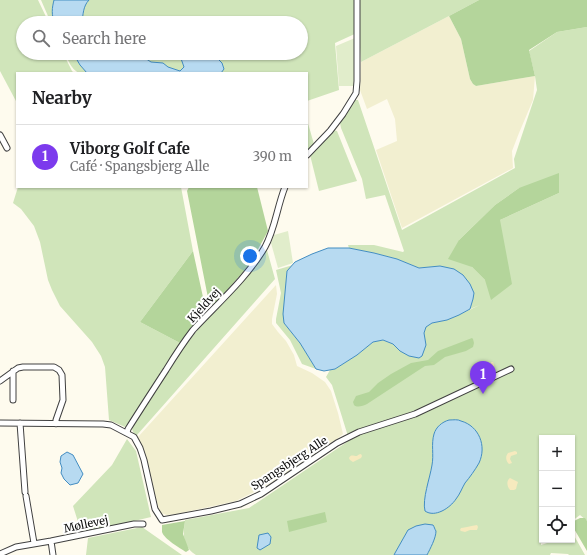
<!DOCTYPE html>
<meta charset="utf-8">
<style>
:root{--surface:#fff;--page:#f6f6f6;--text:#202124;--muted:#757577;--line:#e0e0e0;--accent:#7c3aed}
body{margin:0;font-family:Merriweather,serif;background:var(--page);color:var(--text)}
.controls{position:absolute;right:12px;bottom:12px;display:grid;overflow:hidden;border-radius:0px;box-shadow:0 1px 3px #0004}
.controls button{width:36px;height:36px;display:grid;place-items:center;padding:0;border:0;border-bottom:1px solid var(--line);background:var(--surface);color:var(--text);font:20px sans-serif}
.you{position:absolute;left:250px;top:256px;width:14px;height:14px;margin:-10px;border:3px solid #fff;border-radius:50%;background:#1a73e8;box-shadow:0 0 0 6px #1a73e833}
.badge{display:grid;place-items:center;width:26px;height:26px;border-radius:50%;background:var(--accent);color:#fff;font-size:13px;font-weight:700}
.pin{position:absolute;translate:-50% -33px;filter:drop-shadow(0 1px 2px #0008)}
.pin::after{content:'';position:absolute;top:21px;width:14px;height:12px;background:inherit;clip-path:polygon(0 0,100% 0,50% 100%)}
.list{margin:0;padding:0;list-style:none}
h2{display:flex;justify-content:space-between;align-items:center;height:52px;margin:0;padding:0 16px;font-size:17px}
h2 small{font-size:13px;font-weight:400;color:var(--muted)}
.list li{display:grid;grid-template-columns:26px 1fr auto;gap:12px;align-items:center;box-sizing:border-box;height:64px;padding:0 16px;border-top:1px solid var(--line)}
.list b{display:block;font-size:15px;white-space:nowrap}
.list p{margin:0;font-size:13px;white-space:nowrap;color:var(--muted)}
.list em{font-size:13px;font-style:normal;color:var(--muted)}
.icon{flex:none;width:22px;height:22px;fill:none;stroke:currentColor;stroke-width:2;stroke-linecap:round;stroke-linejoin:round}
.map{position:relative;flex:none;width:587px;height:555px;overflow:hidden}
.search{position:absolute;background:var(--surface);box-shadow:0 1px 3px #0004;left:16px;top:16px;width:292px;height:44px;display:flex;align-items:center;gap:10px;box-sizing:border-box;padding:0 14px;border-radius:22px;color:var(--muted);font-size:15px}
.panel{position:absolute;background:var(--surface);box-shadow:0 1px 3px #0004;left:16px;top:72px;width:292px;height:116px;border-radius:0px}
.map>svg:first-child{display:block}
.farmland{fill:#f2efd0}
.green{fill:#d0e5ba;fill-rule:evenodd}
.forest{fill:#b4d59b}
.sand{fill:#f6eabe}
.pitch{fill:#e1edcb}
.water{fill:#b7daf1;stroke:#438dc2}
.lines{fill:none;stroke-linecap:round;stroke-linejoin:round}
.street-casing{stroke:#404040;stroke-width:7}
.street{stroke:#fff;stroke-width:5}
.labels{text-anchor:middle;stroke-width:4;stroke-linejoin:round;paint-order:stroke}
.street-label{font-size:11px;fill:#0d0d0d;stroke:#fff}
</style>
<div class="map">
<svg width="587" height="555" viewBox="0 0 587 555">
<rect width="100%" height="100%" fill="#fefbee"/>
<path class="farmland" d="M449 16 461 39 470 79 473 84 476 86 535 76 533 100 519 133 512 151 513 168 402 228 376 150 397 141 395 119 387 99 367 109 360 90 361 62Z
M276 285 277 294 272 319V324L278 332 286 341 294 355 297 366 312 373 325 382 331 391 338 413 343 434 337 439 282 476 258 490 236 501 177 514 167 515 161 513 159 509 155 496 145 454 138 437Z"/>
<path class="green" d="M0 0H38L49 23H23V53H63L72 71 74 73H17V103L0 71Z
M41 0H479L449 16 361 62 359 32 335 43 339 90 307 101V73H79C71 69 68 60 65 53H301V23H51Z
M587 27V521L580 515 572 521V438H542V527L541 528V545L556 540H572V532L585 555H569L568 554 551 553 550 555H196C182 546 183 535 185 520L249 508 347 442V433L338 404 332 385 326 377 330 370 335 369 357 355 373 342 383 340 393 344 400 351 425 345 424 333 426 327 432 323 447 320 480 305 470 309 473 299 440 266 419 268 397 259 374 253 349 248 348 245H374L403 252 404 251 385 195 366 199 362 179 341 128 340 123 355 100H358L402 230 515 168 514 159 537 90 535 76 529 51 557 32ZM519 188 559 193 500 220 485 280 472 267 459 240 495 205Z
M307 120 314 144 307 152Z
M333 130 337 131 357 181 319 191 310 155Z
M18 187H181L193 251 140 322 180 343 179 345 127 427H125L109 420 105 367 101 356 92 342 60 306 52 290 48 280 40 242 34 226 21 209 13 203Z
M267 250 275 279 137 435 134 434 132 429 135 423 181 351 199 328 227 298Z
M293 265 287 271 284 323 300 343 316 369 302 364 290 340 276 323V319L281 293 276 270Z
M127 439 136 451 151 517 84 533 80 528 73 506 112 465Z
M142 527 182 555H86L88 538Z"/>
<path class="forest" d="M479 0H587V27L557 32 529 50 535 76 476 86 473 84 470 79 461 39 449 16Z
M559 173V193L500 220 512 284 491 300 485 280 472 267 448 259 459 240 495 205 519 188Z
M189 187H257L268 231 250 264 214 305 209 303 187 191Z
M193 251 206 311 180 343 140 322Z
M472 338 473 339 474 343 473 347 466 351 445 357 434 365 425 366 367 404C363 406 357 408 354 405L353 402 356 396 369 392 378 383 391 374 411 363 428 360 438 351Z
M325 512 327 522 289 532 287 521Z
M580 518H585L587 521V551L573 527 572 522Z
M185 521 183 534 189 550 186 552C180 548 164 539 162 532 162 530 162 527 162 525Z"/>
<path class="sand" d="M491 362H493C498 372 486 373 480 378L478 377 477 376 478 373 489 369Z
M515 451 517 452V454L511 456 510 459 512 463 509 464C506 461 505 457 508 453Z
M361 454 362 456 361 458 353 462 350 460 349 458C351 454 353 456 357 456 358 455 359 454 361 454Z
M510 478 518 482 517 485 516 489 514 490H510C507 486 506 481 510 478Z
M477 525 478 527 477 530H470L465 532 461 531 460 530 461 528C464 528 465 527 467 527 470 526 473 526 477 525Z"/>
<path class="pitch" d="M355 38 354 86H339L336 46Z
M288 231 293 263 278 268 271 243 274 235Z"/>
<path class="water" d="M54 0H89C83 6 83 15 82 23H55C51 15 52 8 54 0Z
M73 53 112 54 137 53 151 62 163 63 168 67 180 71 184 67 179 53H205L211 58H217L222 63 224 69 221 73H87L80 65Z
M328 248H349L374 253 397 259 419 268 440 266 454 269 463 275 470 284 474 293 473 299 470 309 459 315 447 320 432 323 426 327 424 333 426 345 422 356 419 358 409 356 400 351 393 344 383 340 373 342 357 355 335 369 324 371 316 369 300 343 284 323 283 314 287 271 295 262 312 254Z
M449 420C453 420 458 419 461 421 479 426 487 446 479 463 475 470 470 477 465 483 462 488 460 494 456 499 450 508 435 518 425 511 422 499 430 478 432 465 434 455 431 444 434 434 436 427 442 422 449 420Z
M67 452 73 455 83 474 78 483 70 485 64 479 61 473 62 468 60 462 61 456Z
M425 524 433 525C434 526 435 530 436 531 436 538 430 549 427 555H394L395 553 408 530 416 526Z
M268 533 271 537 270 544 260 550 257 548 259 535Z"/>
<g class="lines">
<g class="street-casing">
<path id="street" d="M0 135 7 148
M307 155 330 131 343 114 356 93 357 81V0
M13 371V400
M0 381 18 368 23 367H54L59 370 62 375 63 400 56 420V424
M0 423 103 424 111 425 134 437 140 448 144 460 155 509 162 520 211 511 240 504 261 494 337 443 359 432 415 414 511 369
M20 423 25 492
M127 433 128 429C140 410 153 390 166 370 174 357 183 343 193 330 217 304 247 278 265 247 275 229 277 207 285 187
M26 496 34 543
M51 541 53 555
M0 554 16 547 51 541 134 524H143"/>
</g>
<use href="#street" class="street"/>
</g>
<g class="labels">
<g class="street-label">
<text transform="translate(204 305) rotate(-47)" y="4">Kjeldvej</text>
<text transform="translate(289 463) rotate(-33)" y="4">Spangsbjerg Alle</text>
<text transform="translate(86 524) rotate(-12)" y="4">Møllevej</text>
</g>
</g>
</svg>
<div class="controls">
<button>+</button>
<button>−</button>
<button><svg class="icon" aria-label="locate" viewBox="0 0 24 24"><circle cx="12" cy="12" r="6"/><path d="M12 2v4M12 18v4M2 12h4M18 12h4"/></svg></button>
</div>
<div class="you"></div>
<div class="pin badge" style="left:483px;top:394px">1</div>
<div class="search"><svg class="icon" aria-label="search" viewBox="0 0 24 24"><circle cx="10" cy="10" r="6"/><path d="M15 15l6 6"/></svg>Search here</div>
<section class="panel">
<h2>Nearby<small></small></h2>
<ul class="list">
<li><span class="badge">1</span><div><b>Viborg Golf Cafe</b><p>Café · Spangsbjerg Alle</p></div><em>390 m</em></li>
</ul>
</section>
</div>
